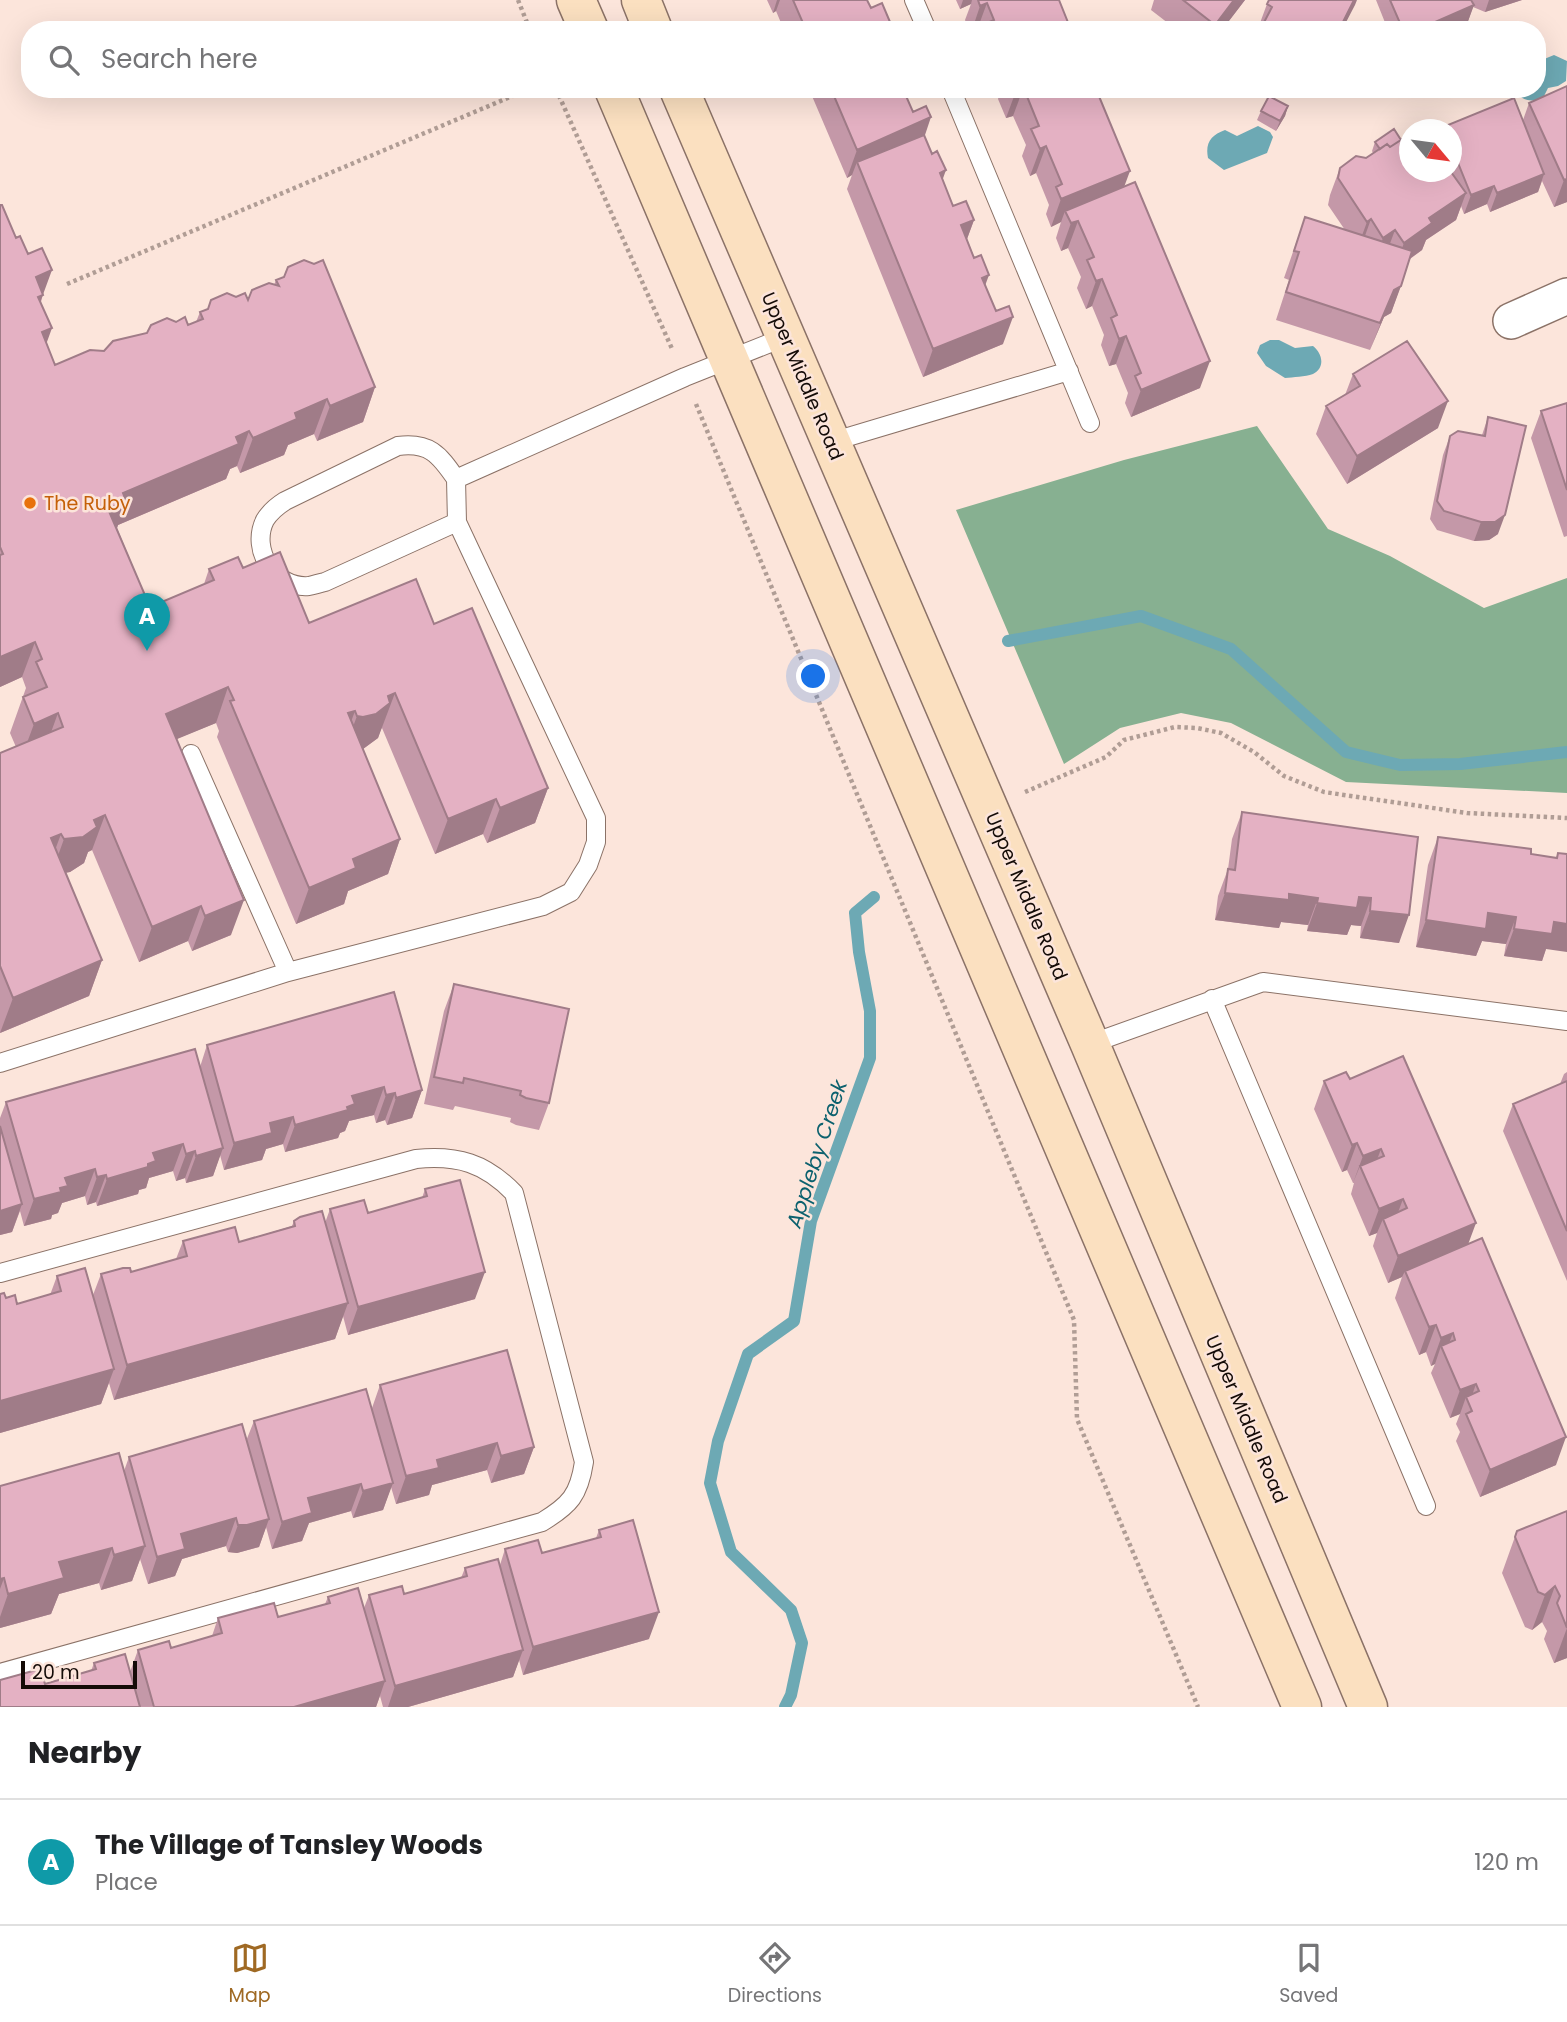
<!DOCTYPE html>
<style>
:root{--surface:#fff;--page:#f2f2f2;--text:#202124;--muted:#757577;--line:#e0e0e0;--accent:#9f6923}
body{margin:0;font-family:Poppins,sans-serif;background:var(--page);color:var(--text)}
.compass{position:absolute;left:1399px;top:119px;width:63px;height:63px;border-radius:50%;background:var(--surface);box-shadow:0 7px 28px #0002;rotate:119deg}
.scale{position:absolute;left:21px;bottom:18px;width:116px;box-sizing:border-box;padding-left:7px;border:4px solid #140b07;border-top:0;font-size:19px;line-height:24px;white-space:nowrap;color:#140b07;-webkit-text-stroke:5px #fce5db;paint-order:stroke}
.you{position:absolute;left:814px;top:677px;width:24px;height:24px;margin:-18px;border:5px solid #fff;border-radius:50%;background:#1a73e8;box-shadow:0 0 0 10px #1a73e833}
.badge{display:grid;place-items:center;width:46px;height:46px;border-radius:50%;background:var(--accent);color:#fff;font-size:23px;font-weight:700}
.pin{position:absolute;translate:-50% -58px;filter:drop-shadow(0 2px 4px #0008)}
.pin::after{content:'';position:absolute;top:37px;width:24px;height:21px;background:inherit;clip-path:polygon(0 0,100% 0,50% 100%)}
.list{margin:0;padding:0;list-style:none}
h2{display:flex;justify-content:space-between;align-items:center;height:91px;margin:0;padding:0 28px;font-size:30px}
h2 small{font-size:23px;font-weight:400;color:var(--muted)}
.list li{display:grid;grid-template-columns:46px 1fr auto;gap:21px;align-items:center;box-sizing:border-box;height:126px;padding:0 28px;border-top:2px solid var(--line)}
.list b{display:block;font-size:26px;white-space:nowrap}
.list p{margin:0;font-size:23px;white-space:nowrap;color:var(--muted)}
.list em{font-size:23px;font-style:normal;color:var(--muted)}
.icon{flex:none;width:38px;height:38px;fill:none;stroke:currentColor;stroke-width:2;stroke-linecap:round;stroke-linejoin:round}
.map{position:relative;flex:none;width:1567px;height:1707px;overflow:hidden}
.search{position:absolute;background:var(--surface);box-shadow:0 7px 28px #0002;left:21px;right:21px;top:21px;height:77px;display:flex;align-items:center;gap:18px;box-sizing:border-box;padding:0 24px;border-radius:28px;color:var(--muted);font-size:26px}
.sheet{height:217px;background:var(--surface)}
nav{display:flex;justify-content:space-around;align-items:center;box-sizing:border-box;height:98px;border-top:2px solid var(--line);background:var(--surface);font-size:19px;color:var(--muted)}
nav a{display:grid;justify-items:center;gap:4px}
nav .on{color:var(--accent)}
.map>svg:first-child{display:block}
.forest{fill:#87b091}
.water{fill:#6da9b4}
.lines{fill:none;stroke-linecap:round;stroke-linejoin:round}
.stream{stroke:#6da9b4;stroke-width:12}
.lane-casing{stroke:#8b7267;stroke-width:20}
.street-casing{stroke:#8b7267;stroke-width:38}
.secondary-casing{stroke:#8b7267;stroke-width:41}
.path{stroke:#b09d95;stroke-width:4.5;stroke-dasharray:3.5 3.5;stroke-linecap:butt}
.lane{stroke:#fff;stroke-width:18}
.street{stroke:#fff;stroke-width:35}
.secondary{stroke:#fbe0c0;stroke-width:38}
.wall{fill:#c498a8}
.shaded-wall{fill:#a07c88}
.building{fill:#e4b1c3;stroke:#a07c88;stroke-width:2}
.food-dot{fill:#e8710a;stroke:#fce5db;stroke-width:2.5}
.labels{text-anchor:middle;stroke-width:5;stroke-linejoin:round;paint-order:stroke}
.street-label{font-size:19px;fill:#140b07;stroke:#fce5db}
.food-label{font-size:19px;fill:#c56008;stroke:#fce5db;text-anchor:start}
.water-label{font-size:21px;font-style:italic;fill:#0c616e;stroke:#fce5db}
</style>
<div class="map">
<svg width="1567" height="1707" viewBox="0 0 1567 1707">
<rect width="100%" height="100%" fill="#fce5db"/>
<path class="forest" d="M1257 426 1328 529 1390 556 1484 608 1567 578V793L1346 782 1231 723 1181 713 1120 728 1064 764 956 510 1124 460Z"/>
<path class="water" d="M1554 55 1567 61 1566 81 1558 86 1548 88 1543 98C1530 103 1522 101 1514 89H1537V62Z
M1258 126 1270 132 1273 137 1267 153 1224 170 1208 158C1205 143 1211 135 1225 130L1237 136Z
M1270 340H1279L1295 348 1313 346C1322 353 1326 367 1313 374 1305 377 1293 377 1285 378L1266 366 1257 353 1260 345Z"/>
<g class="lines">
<path class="stream" d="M1008 641 1141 616 1231 649 1346 752 1400 765 1460 764 1567 752
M785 1707 791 1695 802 1643 791 1610 731 1552 710 1483 718 1441 748 1354 794 1321 811 1221 870 1058V1011L859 952 855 913 874 897"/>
<g class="lane-casing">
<path id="lane" d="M914 0 927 30
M951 89 1090 423
M831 442 1069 371
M457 522 325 582C320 583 314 585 309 586 275 589 250 550 265 520 270 512 277 506 285 501L398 446C429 442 439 454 456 479L685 377 785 337
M191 754 288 972 543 906 571 892 588 865 596 842V818L457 522 456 479
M1212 999 1426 1506
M1090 1044 1263 982 1567 1021
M0 1063 288 972
M0 1273 416 1159C458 1155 485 1163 514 1193L584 1462C579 1495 570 1505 542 1522L0 1673"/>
</g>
<g class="street-casing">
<path id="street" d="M1511 321 1567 296"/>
</g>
<g class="secondary-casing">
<path id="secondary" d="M576 0 589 30
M641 0 653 30
M614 89 1302 1707
M679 89 1090 1044 1368 1707"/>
</g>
<path class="path" d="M518 0 530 30
M556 89 673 351
M67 284 529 89
M696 404 1074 1320 1077 1419 1198 1707
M1025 792 1106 757 1124 740 1175 727 1197 728 1221 733 1254 752 1284 776 1324 792 1467 813 1567 818"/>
<use href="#lane" class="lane"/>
<use href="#street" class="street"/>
<use href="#secondary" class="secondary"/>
</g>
<path class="wall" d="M767 0H867L871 8 887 30H784L776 11 773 13Z
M956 0H1059L1071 30H969L965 20 971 4 960 9Z
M1154 0H1245L1222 30H1177L1151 10Z
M1376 0H1522L1485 12 1473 7 1467 24 1453 30H1388Z
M1267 4 1355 5 1263 24 1260 23Z
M1567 86V202L1554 207 1542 181 1538 192 1490 212 1487 204 1464 214 1461 206 1456 220 1426 240 1422 250 1410 259 1391 313 1384 317 1370 350 1276 320 1289 280 1284 278 1305 217 1345 230 1328 205 1330 195 1340 168 1366 158 1373 153 1372 151 1375 142 1401 140 1452 172V130H1442L1443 127 1523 120 1529 103Z
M809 89H903L953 206 974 220 967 239 985 285 1003 344 923 377 847 189 852 175 847 178Z
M1001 89H1096L1124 186 1200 388 1131 417 1125 403 1128 393 1116 364 1109 366 1101 345 1104 335 1092 306 1086 309 1077 288 1081 277 1068 248 1061 251 1056 238 1061 222 1051 227 1046 214 1049 205 1036 173 1030 176 1022 156 1026 145 1013 116 1006 118 998 99Z
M1288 106 1285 116 1276 131 1257 120 1261 111Z
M0 205 43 294 41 302 46 343 55 365 188 325 196 322 200 312 248 300 274 285 276 280 375 387 363 422 317 441 314 434 288 445 284 455 240 473 237 466 230 469 226 479 118 525 117 528 150 607 204 584 209 569 243 568 309 623 434 624 548 788 535 823 487 843 483 834 435 854 382 728 381 729 378 738 363 749 400 839 388 874 348 891 344 904 296 924 217 737 219 731 216 723 176 739 231 935 192 951 188 941 139 962 92 850 88 852 84 863 70 872 65 873 102 960 89 996 0 1033V753L16 747 10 733 26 688 22 677 0 687Z
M1353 374 1438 428 1347 484 1316 434 1326 406 1345 395Z
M1567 403V536L1564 537 1531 438 1541 411Z
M1488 417 1498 534 1489 540 1474 541 1437 530 1430 519 1443 455 1450 436 1482 435Z
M1242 812 1418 837 1399 943 1360 938 1361 926 1351 925 1347 935 1307 931 1308 925 1281 922 1279 928 1215 920 1218 896 1228 869 1232 839Z
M1438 837 1531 854 1546 949 1542 961 1504 956 1506 944 1482 941 1476 956 1416 947 1428 865Z
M454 984 549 1103 539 1130 516 1125 510 1122 511 1118 455 1106 453 1110 424 1104 444 1011Z
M207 1045 422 1090 412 1118 387 1125 385 1120 376 1123 374 1115 349 1121 345 1131 340 1133 338 1138 285 1152 283 1144 266 1149 262 1160 224 1170 220 1155 213 1176 186 1183 185 1178 176 1181 173 1171 149 1178 146 1188 139 1190 138 1194 97 1206 96 1202 87 1205 85 1196 62 1203 58 1213 52 1215 51 1219 24 1226 20 1211 12 1232 0 1235V1118L6 1102 200 1067Z
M1567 1072V1281L1503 1131 1513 1104 1560 1084 1564 1074Z
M1350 1079 1468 1244 1556 1465 1480 1497 1456 1441 1460 1432 1456 1424 1460 1414 1450 1418 1431 1373 1435 1364 1431 1366 1426 1352 1419 1355 1395 1298 1402 1277 1388 1283 1373 1246 1377 1233 1369 1236 1351 1194 1354 1183H1353L1347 1170 1342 1172 1314 1109 1324 1081Z
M425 1189 475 1299 348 1335 343 1316 335 1339 114 1400 109 1383 101 1404 0 1433V1294L17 1304 50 1295 57 1276 93 1295 101 1274 131 1272 176 1259 183 1241 239 1242 292 1226 294 1221 325 1223 330 1209 368 1213 422 1198Z
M380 1385 534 1447 524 1474 491 1483 487 1470 432 1485 429 1495 396 1504 391 1487 383 1510 353 1518 351 1511 309 1523 302 1541 272 1549 266 1527 259 1547 237 1553 228 1552 226 1546 182 1559 175 1576 148 1584 140 1559 132 1581 101 1590 99 1583 59 1594 51 1614 0 1628V1486L124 1471 129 1457 246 1441 254 1421 372 1408Z
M1567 1511V1658L1554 1663 1544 1639 1547 1631 1542 1622 1532 1630 1525 1627 1502 1573 1517 1531Z
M599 1530 649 1639 523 1675 519 1660 513 1677 408 1707H383L380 1696 376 1707H0L45 1684 91 1671 94 1663 130 1672 138 1650 171 1648 212 1636 218 1618 278 1617 325 1604 328 1597 364 1608 369 1595 404 1594 461 1578 465 1568 500 1565 505 1549 542 1553 596 1538Z"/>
<path class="shaded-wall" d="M777 0H780L776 11 773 13Z
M963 0H972L971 4 960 9Z
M1234 0H1245L1222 30H1214L1215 25Z
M1354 0H1357L1355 5 1342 30H1339Z
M1489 0H1522L1485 12Z
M987 3 977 30H972L980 6Z
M1474 5 1467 24 1453 30H1417Z
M890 22 887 30H877L878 26Z
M1021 89H1023L1013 116 1006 118 1016 91Z
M1288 106 1285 116 1276 131 1280 121Z
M931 117 922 144 857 162 852 175 847 178 857 150Z
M1046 146 1036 173 1030 176 1040 149Z
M946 170 936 198 940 173Z
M1130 171 1120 198 1065 211 1061 222 1051 227 1061 199Z
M1544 174 1538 192 1490 212 1497 193Z
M1567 179V202L1554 207 1564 180Z
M1494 186 1487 204 1464 214 1471 195Z
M1466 193 1456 220 1426 240 1422 250 1394 270 1404 243 1429 218Z
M1371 219 1361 247 1357 249 1367 222Z
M974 220 964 247 961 225Z
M1078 221 1068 248 1061 251 1071 223Z
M1395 230 1385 257 1374 265 1383 238Z
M52 270 30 330 36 277Z
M989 275 979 302 982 278Z
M1102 279 1092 306 1086 309 1096 281Z
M1401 286 1391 313 1384 317 1370 350 1394 290Z
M1013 317 1003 344 923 377 933 349Z
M52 328 39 364 42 332Z
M1126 336 1116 364 1109 366 1119 339Z
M1210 361 1200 388 1131 417 1141 390Z
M375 387 363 422 317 441 330 406Z
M327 399 314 434 288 445 284 455 240 473 253 438 295 413Z
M1448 401 1438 428 1347 484 1357 456Z
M249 431 237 466 230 469 226 479 118 525 114 537 108 509 123 493Z
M1505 515 1498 534 1489 540 1474 541 1481 522Z
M35 642 22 677 0 687V657Z
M228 687 216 723 153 749 166 714Z
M395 693 378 738 363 749 344 751 357 716 388 696Z
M355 711 342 746 348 713Z
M58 713 45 749 21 759 34 724Z
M548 788 535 823 487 843 500 808Z
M496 799 483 834 435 854 448 819Z
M105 815 92 850 88 852 84 863 70 872 51 875 64 839 94 820Z
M61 834 48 869 51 838Z
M400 839 388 874 348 891 344 904 296 924 309 888 353 859Z
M1225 893 1289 894 1318 898 1308 925 1281 922 1279 928 1215 920Z
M1359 897 1371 898 1361 926 1351 925 1347 935 1307 931 1317 903Z
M244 900 231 935 192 951 205 916Z
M201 906 188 941 139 962 152 927Z
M1370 911 1409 915 1399 943 1360 938Z
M1488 913 1516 917 1506 944 1482 941 1476 956 1416 947 1426 920Z
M1554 922 1567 924V952L1546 949 1542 961 1504 956 1514 929Z
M102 960 89 996 0 1033 13 998Z
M384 1087 374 1115 349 1121 345 1131 340 1133 338 1138 285 1152 295 1125 352 1096Z
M422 1090 412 1118 387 1125 396 1098Z
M395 1093 385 1120 376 1123 386 1095Z
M293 1117 283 1144 266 1149 262 1160 224 1170 234 1143 270 1123Z
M1357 1143 1347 1170 1342 1172 1352 1145Z
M183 1144 173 1171 149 1178 146 1188 139 1190 138 1194 97 1206 107 1179 153 1153Z
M223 1148 213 1176 186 1183 196 1156Z
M1381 1149 1371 1176 1360 1166 1353 1183 1363 1156Z
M195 1151 185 1178 176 1181 186 1154Z
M95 1169 85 1196 62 1203 58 1213 52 1215 51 1219 24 1226 34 1199 65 1178Z
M106 1175 96 1202 87 1205 97 1177Z
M1403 1199 1393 1226 1383 1219 1377 1233 1369 1236 1379 1209Z
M22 1204 12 1232 0 1235V1211Z
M1476 1223 1466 1250 1405 1271 1402 1277 1388 1283 1398 1256Z
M485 1272 475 1299 348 1335 358 1307Z
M348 1303 335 1339 114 1400 127 1365Z
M1436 1325 1426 1352 1419 1355 1429 1327Z
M1453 1333 1445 1354 1441 1346 1435 1364 1431 1366 1441 1338Z
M114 1369 101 1404 0 1433V1401Z
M1476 1384 1469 1404 1466 1397 1460 1414 1450 1418 1460 1390Z
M1566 1437 1556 1465 1480 1497 1490 1470Z
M497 1443 487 1470 432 1485 429 1495 396 1504 406 1476 437 1460Z
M534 1447 524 1474 491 1483 501 1456Z
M393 1483 383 1510 353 1518 363 1491Z
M361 1484 351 1511 309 1523 302 1541 272 1549 282 1522 308 1498Z
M236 1518 226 1546 182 1559 175 1576 148 1584 157 1557 181 1534Z
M269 1519 259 1547 237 1553 228 1552 238 1525Z
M145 1546 132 1581 101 1590 114 1555Z
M112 1548 99 1583 59 1594 51 1614 0 1628V1617L8 1594 59 1562Z
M4 1578 0 1589V1579Z
M1555 1586 1542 1622 1532 1630 1545 1595Z
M659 1612 649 1639 523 1675 533 1647Z
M1567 1628V1658L1554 1663Z
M523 1650 513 1677 408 1707H388L395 1686Z
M385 1681 376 1707H294Z"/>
<path class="building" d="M793 0H867L871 8 882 3 890 22 878 26 879 30H806Z
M978 0H1059L1071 30H990L987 23 994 20 987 3 980 6Z
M1183 0H1234L1215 25Z
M1269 0H1354L1339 30H1260L1272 7 1267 4Z
M1390 0H1471L1474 5 1417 30H1403Z
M1567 86V179L1564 180 1529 103Z
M831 89H903L913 112 926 106 931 117 857 150Z
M1024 89H1096L1130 171 1061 199 1056 187 1062 184 1046 146 1040 149 1031 129 1039 126Z
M1269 96 1288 106 1280 121 1261 111Z
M1514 98 1544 174 1497 193 1494 186 1471 195 1452 148V130H1444L1443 127Z
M1394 129 1401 140 1390 147 1387 144 1380 149 1375 142Z
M1410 134V172H1451L1466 193 1429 218 1432 223 1404 243 1395 230 1383 238 1371 219 1367 222 1338 178 1340 168 1356 156 1366 158 1387 144 1390 147Z
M924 135 932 154 937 151 946 170 940 173 953 206 966 201 974 220 961 225 974 258 981 255 989 275 982 278 996 311 1009 306 1013 317 933 349 857 162Z
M1135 182 1210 361 1141 390 1135 376 1141 373 1126 336 1119 339 1111 318 1117 315 1102 279 1096 281 1087 260 1094 257 1078 221 1071 223 1065 211Z
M0 205H2L16 238 20 236 28 254 42 248 52 270 36 277 43 295 38 297 52 328 42 332 55 365 90 350 104 351 113 341 147 333 151 325 167 318 176 322 185 317 188 325 203 319 200 312 208 309 211 300 227 293 236 297 245 293 248 300 252 290 269 283 279 286 276 280 284 277 288 267 304 260 314 264 323 260 375 387 330 406 327 399 295 413 297 419 253 438 249 431 236 437 239 444 123 493 126 501 108 509 150 607 214 580 209 569 238 557 243 568 280 552 309 623 416 579 434 624 472 608 548 788 500 808 496 799 448 819 395 693 388 696 390 703 376 714 363 717 357 716 355 711 348 713 400 839 353 859 356 868 309 888 230 701 234 700 228 687 166 714 244 900 205 916 201 906 152 927 105 815 94 820 97 827 83 837 64 839 61 834 51 838 102 960 13 998 0 966V753L63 727 58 713 34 724 23 697 47 687 36 662 42 659 35 642 0 657V555L3 554 0 547Z
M1305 217 1412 251 1401 286 1394 290 1380 323 1286 292 1299 252 1294 251Z
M1407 341 1448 401 1357 456 1326 406 1360 386 1353 374Z
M1567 403V490L1541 411Z
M1488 417 1526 426 1505 515 1495 522H1481L1444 511 1437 501 1450 436 1458 431 1485 436Z
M1242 812 1418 837 1409 915 1370 911 1371 898 1359 897 1357 908 1317 903 1318 898 1289 894V900L1225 893 1228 869 1235 870Z
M1438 837 1531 849V854L1557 858 1558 853 1567 854V924L1554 922 1552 934 1514 929 1516 917 1488 913 1486 929 1426 920Z
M454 984 569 1009 549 1103 526 1098 520 1095 521 1091 464 1078 463 1083 434 1077Z
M394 992 422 1090 396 1098 395 1093 386 1095 384 1087 352 1096 355 1104 347 1107 348 1110 295 1125 293 1117 270 1123 272 1133 234 1143 207 1045Z
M195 1049 223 1148 196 1156 195 1151 186 1154 183 1144 153 1153 156 1161 148 1164V1167L107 1179 106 1175 97 1177 95 1169 65 1178 68 1186 60 1188 61 1192 34 1199 6 1102Z
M1403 1056 1476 1223 1398 1256 1383 1219 1407 1208 1403 1199 1379 1209 1360 1166 1384 1156 1381 1149 1363 1156 1357 1143 1352 1145 1324 1081 1346 1072 1350 1079Z
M1567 1081V1231L1513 1104Z
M0 1126 22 1204 0 1211Z
M460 1180 485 1272 358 1307 330 1209 364 1200 368 1213 427 1196 425 1189Z
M322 1211 348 1303 127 1365 101 1274 123 1268H130L131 1272 187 1256 183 1241 235 1227 239 1242 295 1226 294 1221 300 1217Z
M1482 1238 1566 1437 1490 1470 1466 1414 1472 1411 1466 1397 1479 1391 1476 1384 1460 1390 1441 1346 1455 1340 1453 1333 1441 1338 1436 1325 1429 1327 1405 1271Z
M85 1268 114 1369 0 1401V1294L4 1293 6 1298 15 1295 17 1304 61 1291 57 1276Z
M507 1350 534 1447 501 1456 497 1443 437 1460 439 1468 406 1476 380 1385Z
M366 1389 393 1483 363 1491 361 1484 308 1498 312 1513 282 1522 254 1421Z
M242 1424 269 1519 247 1525H238L236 1518 181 1534 185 1549 157 1557 129 1457Z
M119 1453 145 1546 114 1555 112 1548 59 1562 64 1578 8 1594 4 1578 0 1579V1486Z
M1567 1511V1628L1557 1603 1560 1596 1555 1586 1545 1595 1538 1592 1515 1537 1517 1531Z
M633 1520 659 1612 533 1647 505 1549 538 1540 542 1553 601 1537 599 1530Z
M498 1559 523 1650 395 1686 369 1595 402 1586 404 1594 467 1576 465 1568Z
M358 1588 385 1681 294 1707H154L138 1650 169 1641 171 1648 222 1633 218 1618 274 1603 278 1617 330 1603 328 1597Z
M125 1654 140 1707H0V1680L40 1669 45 1684 96 1669 94 1663Z"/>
<circle class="food-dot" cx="30" cy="503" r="7"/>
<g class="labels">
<g class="street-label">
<text transform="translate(803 376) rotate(67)" y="7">Upper Middle Road</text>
<text transform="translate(1027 896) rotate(67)" y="7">Upper Middle Road</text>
<text transform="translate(1247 1419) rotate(67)" y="7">Upper Middle Road</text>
</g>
<g class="food-label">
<text x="44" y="510">The Ruby</text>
</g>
<g class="water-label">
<text transform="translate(817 1154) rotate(-72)" y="7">Appleby Creek</text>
</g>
</g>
</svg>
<svg class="compass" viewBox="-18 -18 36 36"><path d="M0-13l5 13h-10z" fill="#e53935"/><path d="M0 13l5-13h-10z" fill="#757577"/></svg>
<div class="scale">20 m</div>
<div class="you"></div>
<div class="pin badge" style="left:147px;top:651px;background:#0f9aa8">A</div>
<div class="search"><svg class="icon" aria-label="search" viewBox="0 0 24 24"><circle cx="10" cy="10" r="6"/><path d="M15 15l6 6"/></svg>Search here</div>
</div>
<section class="sheet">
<h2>Nearby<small></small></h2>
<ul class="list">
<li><span class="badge" style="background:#0f9aa8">A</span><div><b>The Village of Tansley Woods</b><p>Place</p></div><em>120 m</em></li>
</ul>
</section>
<nav>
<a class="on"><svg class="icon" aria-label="map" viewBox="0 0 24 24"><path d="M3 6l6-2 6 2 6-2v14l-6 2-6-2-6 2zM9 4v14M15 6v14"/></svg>Map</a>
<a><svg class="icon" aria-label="directions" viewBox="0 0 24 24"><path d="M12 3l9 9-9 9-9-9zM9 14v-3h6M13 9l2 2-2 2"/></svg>Directions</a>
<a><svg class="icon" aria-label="saved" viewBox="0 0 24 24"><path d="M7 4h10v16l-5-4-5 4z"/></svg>Saved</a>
</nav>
